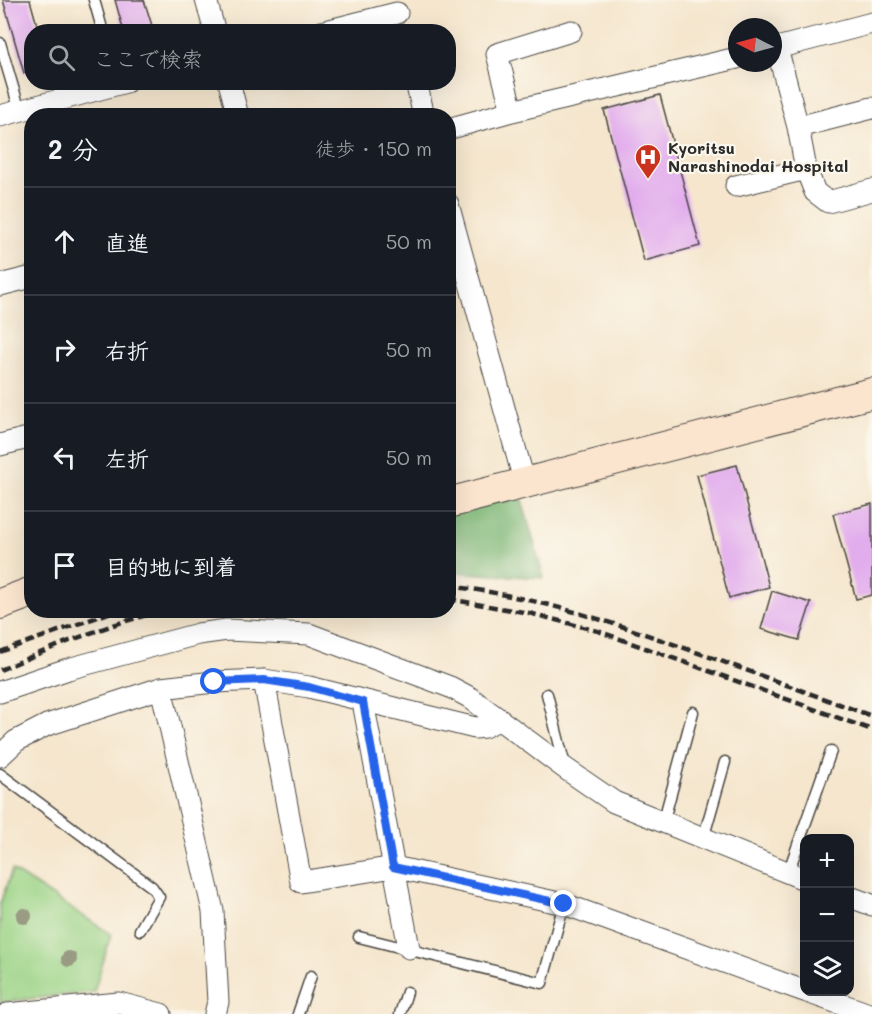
<!DOCTYPE html>
<html lang="ja">
<meta charset="utf-8">
<style>
:root{--surface:#171b24;--page:#20242c;--text:#f1f3f6;--muted:#9ea1a6;--line:#363941}
body{margin:0;font-family:Mali,"Klee One",sans-serif;background:var(--page);color:var(--text)}
.controls{position:absolute;right:18px;bottom:18px;display:grid;overflow:hidden;border-radius:12px;box-shadow:0 6px 24px #0002}
.controls button{width:54px;height:54px;display:grid;place-items:center;padding:0;border:0;border-bottom:2px solid var(--line);background:var(--surface);color:var(--text);font:30px sans-serif}
.compass{position:absolute;left:728px;top:18px;width:54px;height:54px;border-radius:50%;background:var(--surface);box-shadow:0 6px 24px #0002;rotate:276deg}
.stop{position:absolute;width:18px;height:18px;margin:-14px;border:4px solid #2563eb;border-radius:50%;background:#fff}
.stop.end{background:#2563eb;border-color:#fff;box-shadow:0 2px 6px #0008}
.list{margin:0;padding:0;list-style:none}
h2{display:flex;justify-content:space-between;align-items:center;height:78px;margin:0;padding:0 24px;font-size:26px}
h2 small{font-size:20px;font-weight:400;color:var(--muted)}
.list li{display:grid;grid-template-columns:39px 1fr auto;gap:18px;align-items:center;box-sizing:border-box;height:108px;padding:0 24px;border-top:2px solid var(--line)}
.list b{display:block;font-size:22px;white-space:nowrap}
.list em{font-size:20px;font-style:normal;color:var(--muted)}
.icon{flex:none;width:33px;height:33px;fill:none;stroke:currentColor;stroke-width:2;stroke-linecap:round;stroke-linejoin:round}
.map{position:relative;flex:none;width:872px;height:1014px;overflow:hidden}
.search{position:absolute;background:var(--surface);box-shadow:0 6px 24px #0002;left:24px;top:24px;width:432px;height:66px;display:flex;align-items:center;gap:15px;box-sizing:border-box;padding:0 21px;border-radius:24px;color:var(--muted);font-size:22px}
.panel{position:absolute;background:var(--surface);box-shadow:0 6px 24px #0002;left:24px;top:108px;width:432px;height:510px;border-radius:24px}
.map>svg:first-child{display:block}
.green{fill:#9bd386;stroke:#637f58;stroke-width:1.5}
.forest{fill:#7cb573;stroke:#54704f;stroke-width:1.5}
.building{fill:#e2aded}
.lines{fill:none;stroke-linecap:round;stroke-linejoin:round}
.lane-casing{stroke:#494743;stroke-width:13}
.street-casing{stroke:#494743;stroke-width:23}
.secondary-casing{stroke:#494743;stroke-width:32}
.lane{stroke:#fff;stroke-width:10}
.street{stroke:#fff;stroke-width:21}
.secondary{stroke:#fce5cf;stroke-width:30}
.rail{stroke:#2b2b2b;stroke-width:4.5;stroke-dasharray:9 4.5;stroke-linecap:butt}
.tree{fill:#999b83}
.route{stroke:#2563eb;stroke-width:8}
.labels{text-anchor:middle;stroke-width:4.5;stroke-linejoin:round;paint-order:stroke}
.poi-label{font-size:16px;font-weight:bold;fill:#2b2b2b;stroke:#fbf7ec;text-anchor:start}
</style>
<div class="map">
<svg width="872" height="1014" viewBox="0 0 872 1014">
<rect width="100%" height="100%" fill="#fbf7ec"/>
<filter id="ink" filterUnits="userSpaceOnUse"><feTurbulence type="fractalNoise" baseFrequency=".0167" numOctaves="2"/><feDisplacementMap in="SourceGraphic" scale="12" xChannelSelector="R" yChannelSelector="G"/><feConvolveMatrix kernelMatrix="1 2 1 2 8 2 1 2 1" color-interpolation-filters="sRGB"/></filter>
<filter id="wash" filterUnits="userSpaceOnUse"><feTurbulence type="fractalNoise" baseFrequency=".008" numOctaves="4" result="noise"/><feDisplacementMap in="SourceGraphic" scale="24" xChannelSelector="R" yChannelSelector="G"/><feGaussianBlur stdDeviation="1.35" result="paint"/><feColorMatrix in="noise" values="0 0 0 0 0 0 0 0 0 0 0 0 0 0 0 0 0 1.4 0 .05"/><feComposite in="paint" operator="in"/></filter>
<g filter="url(#wash)">
<rect width="100%" height="100%" fill="#f5e6cd"/>
<path class="green" d="M12 870 111 934 94 992 0 1002V904Z"/>
<path class="forest" d="M520 493 544 578 449 572V512Z"/>
<g id="blocks">
<path class="building" d="M3 0H30L39 32H32V71L24 73Z
M115 0H144L154 32H124Z
M660 95 700 246 644 261 604 110Z
M737 465 769 587 729 598 697 475Z
M872 504V595L856 599 833 514Z
M772 591 811 603 799 640 761 629Z"/>
</g>
</g>
<g filter="url(#ink)">
<use href="#blocks" fill-opacity="0" stroke="#494743" stroke-width="1.5"/>
<g class="lines">
<g class="lane-casing">
<path id="lane" d="M94 0 103 32
M0 43 20 111
M547 694 565 766
M0 774 152 887 159 897 140 930
M663 823 693 712
M703 839 725 762
M788 873 831 751
M359 937 542 983 564 904
M298 1014 311 976
M400 1014 407 992"/>
</g>
<g class="street-casing">
<path id="street" d="M206 0 215 32
M322 32 397 13
M777 48 798 127 806 169 815 192 828 202 872 190
M773 49 872 23
M229 82 238 116
M416 82 424 116
M512 111 497 54 571 31
M0 116 126 82
M798 127 872 108
M448 129 512 111 737 58
M736 186 806 169
M448 204 525 484
M0 285 32 277
M0 445 32 437
M264 680 301 882 394 867 564 904 804 991
M161 688 213 911 218 1002 215 1014
M0 692 68 669 198 634 227 630 309 634 450 687 469 697 566 769 614 802 804 879
M363 702 409 948
M0 756 16 741 47 725 161 688 214 682 264 680 309 687 475 728 484 727 500 719
M850 897 872 905
M807 992 869 1014
M7 1014 119 1003 161 1014"/>
</g>
<g class="secondary-casing">
<path id="secondary" d="M448 503 872 393
M0 604 32 592"/>
</g>
<use href="#lane" class="lane"/>
<use href="#street" class="street"/>
<use href="#secondary" class="secondary"/>
<path class="rail" d="M448 586C537 596 621 625 704 655 760 675 816 696 872 716
M448 599 529 613 598 631 872 730
M0 652 117 610
M0 670C54 647 109 623 167 610"/>
</g>
<g class="tree">
<circle cx="24" cy="916" r="8"/>
<circle cx="69" cy="959" r="8"/>
</g>
</g>
<g class="lines" filter="url(#ink)">
<path class="route" d="M214 682 264 680 309 687 363 702 393 867 564 904"/>
</g>
<defs>
<g id="hospital-pin" transform="scale(1.35)"><path d="M0 17L-7.5 6A9.5 9.5 0 1 1 7.5 6Z" fill="#c8321e" stroke="#fbf7ec"/><path d="M-5-5h3v3.5h4V-5h3V5h-3V1.5h-4V5h-3Z" fill="#fff"/></g>
</defs>
<g fill-rule="evenodd">
<use href="#hospital-pin" x="648" y="157"/>
</g>
<g class="labels">
<g class="poi-label">
<text x="668" y="154">Kyoritsu<tspan x="668" dy="18">Narashinodai Hospital</tspan></text>
</g>
</g>
</svg>
<div class="controls">
<button>+</button>
<button>−</button>
<button><svg class="icon" aria-label="layers" viewBox="0 0 24 24"><path d="M12 4l9 5-9 5-9-5zM3 14l9 5 9-5"/></svg></button>
</div>
<svg class="compass" viewBox="-18 -18 36 36"><path d="M0-13l5 13h-10z" fill="#e53935"/><path d="M0 13l5-13h-10z" fill="#9ea1a6"/></svg>
<div class="stop" style="left:214px;top:682px"></div>
<div class="stop end" style="left:564px;top:904px"></div>
<div class="search"><svg class="icon" aria-label="search" viewBox="0 0 24 24"><circle cx="10" cy="10" r="6"/><path d="M15 15l6 6"/></svg>ここで検索</div>
<section class="panel">
<h2>2 分<small>徒歩 · 150 m</small></h2>
<ul class="list">
<li><svg class="icon" aria-label="ahead" viewBox="0 0 24 24"><path d="M12 20V5M6 11l6-6 6 6"/></svg><div><b>直進</b></div><em>50 m</em></li>
<li><svg class="icon" aria-label="right" viewBox="0 0 24 24"><path d="M7 20v-9h11M14 6l5 5-5 5"/></svg><div><b>右折</b></div><em>50 m</em></li>
<li><svg class="icon" aria-label="left" viewBox="0 0 24 24"><path d="M17 20v-9H6M10 6l-5 5 5 5"/></svg><div><b>左折</b></div><em>50 m</em></li>
<li><svg class="icon" aria-label="arrive" viewBox="0 0 24 24"><path d="M6 21V4h12l-3 4 3 4H6"/></svg><div><b>目的地に到着</b></div></li>
</ul>
</section>
</div>
